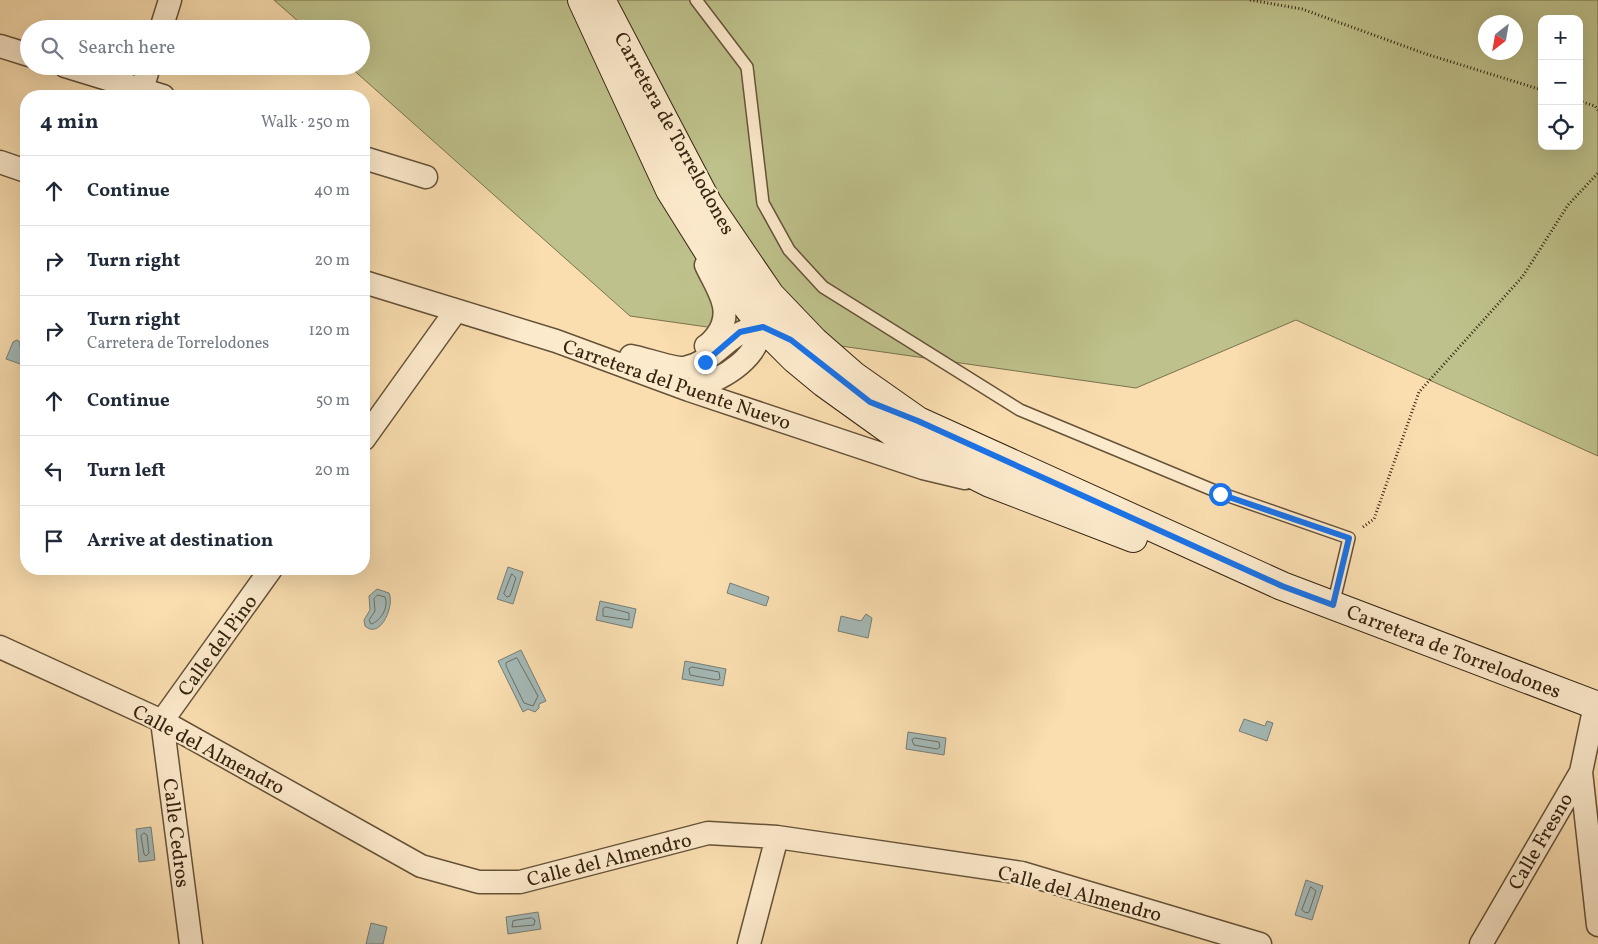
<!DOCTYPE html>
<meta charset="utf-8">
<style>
:root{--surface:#fff;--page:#f2f2f3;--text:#1f2937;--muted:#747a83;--line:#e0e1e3}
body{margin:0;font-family:Vollkorn,serif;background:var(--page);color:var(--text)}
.controls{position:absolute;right:15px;top:15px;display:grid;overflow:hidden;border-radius:10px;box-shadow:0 5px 20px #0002}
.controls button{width:45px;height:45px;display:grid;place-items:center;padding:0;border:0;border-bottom:1px solid var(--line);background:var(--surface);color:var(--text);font:25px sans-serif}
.compass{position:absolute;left:1478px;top:15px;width:45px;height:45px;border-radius:50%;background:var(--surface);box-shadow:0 5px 20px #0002;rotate:211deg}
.stop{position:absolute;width:15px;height:15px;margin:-11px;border:4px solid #1a73e8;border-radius:50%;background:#fff}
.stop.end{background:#1a73e8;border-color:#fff;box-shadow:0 1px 5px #0008}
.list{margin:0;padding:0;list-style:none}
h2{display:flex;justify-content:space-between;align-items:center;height:65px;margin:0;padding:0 20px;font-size:21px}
h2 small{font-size:16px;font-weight:400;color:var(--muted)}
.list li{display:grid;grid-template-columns:32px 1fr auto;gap:15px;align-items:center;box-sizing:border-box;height:70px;padding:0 20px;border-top:1px solid var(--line)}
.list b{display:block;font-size:19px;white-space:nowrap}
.list p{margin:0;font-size:16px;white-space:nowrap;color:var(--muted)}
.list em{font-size:16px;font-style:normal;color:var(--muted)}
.icon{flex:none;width:28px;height:28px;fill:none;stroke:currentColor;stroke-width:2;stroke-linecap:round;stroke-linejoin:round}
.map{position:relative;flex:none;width:1598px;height:944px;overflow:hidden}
.search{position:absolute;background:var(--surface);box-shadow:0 5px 20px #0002;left:20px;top:20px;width:350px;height:55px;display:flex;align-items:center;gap:12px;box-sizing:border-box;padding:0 18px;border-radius:28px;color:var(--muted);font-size:19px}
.panel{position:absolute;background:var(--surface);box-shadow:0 5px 20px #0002;left:20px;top:90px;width:350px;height:485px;border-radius:20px}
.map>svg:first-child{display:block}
.green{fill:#bec18b;stroke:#7a724e;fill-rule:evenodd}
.water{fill:#a4b9b7;stroke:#787d74}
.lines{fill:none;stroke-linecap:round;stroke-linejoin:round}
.shore{stroke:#6c6e64;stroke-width:1}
.lane-casing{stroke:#665238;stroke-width:14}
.street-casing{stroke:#665238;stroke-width:25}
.secondary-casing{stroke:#352410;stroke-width:30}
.path{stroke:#352410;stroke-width:3;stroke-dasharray:1 2.5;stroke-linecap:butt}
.lane{stroke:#fceacc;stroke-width:11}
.street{stroke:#fceacc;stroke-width:22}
.secondary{stroke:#fceacc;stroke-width:28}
.route{stroke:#1a73e8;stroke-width:6}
.labels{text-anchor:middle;stroke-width:4.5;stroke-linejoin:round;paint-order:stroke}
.street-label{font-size:20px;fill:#352410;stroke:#fceacc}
</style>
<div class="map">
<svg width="1598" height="944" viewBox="0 0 1598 944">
<rect width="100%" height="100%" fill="#fadeb0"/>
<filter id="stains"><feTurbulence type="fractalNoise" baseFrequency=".004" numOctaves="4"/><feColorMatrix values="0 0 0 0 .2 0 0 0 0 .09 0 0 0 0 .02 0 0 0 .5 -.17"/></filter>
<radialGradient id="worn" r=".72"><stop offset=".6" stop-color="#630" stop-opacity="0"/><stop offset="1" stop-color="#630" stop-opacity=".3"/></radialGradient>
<path class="green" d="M274 0H1598V456L1296 320 1136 388 630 316 349 66H361V29H307ZM1542 19H1579V146H1542ZM1486 22H1516V52H1486Z"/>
<path class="water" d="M17 340 20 342V347L26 349V366L6 359 13 342Z
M508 567 523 572 513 604 497 599Z
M730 583 769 597 766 606 727 593Z
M377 589 389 593C395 606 380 640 365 626L364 620 370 610 369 596Z
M600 601 636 609 632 628 596 620Z
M866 614 872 618 868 638 838 631 841 616 861 621Z
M521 650 546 701 539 704V708L535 712 528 709 523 712 498 661Z
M685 661 726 669 723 686 682 679Z
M1244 719 1265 726 1267 721 1273 723 1267 741 1239 731Z
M908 732 946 738 944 755 906 749Z
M151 827 155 860 139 862 136 829Z
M1306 880 1323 886 1312 920 1295 915Z
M538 912 541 929 508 934 506 917Z
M371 923 387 927 383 944H366Z"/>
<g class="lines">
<path class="shore" d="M512 574 516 578 510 596 507 597 504 594Z
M378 595 385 597C389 607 381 621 371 624L369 620 375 611 374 599Z
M606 607 629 613V620L603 616V609Z
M517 658 538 696 533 706 524 703 506 666V663Z
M692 667 719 672 720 679 717 680 690 675 689 669Z
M915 738 939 742 940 747 937 749 914 745 912 740Z
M144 833 147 835 149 853 146 856 144 854 141 836Z
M1311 887 1316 891 1309 912 1306 913 1302 910Z
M532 918 535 920 534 925 512 927 513 921Z"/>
<g class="lane-casing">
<path id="lane" d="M696 0 747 67 763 203 789 250 823 287 1020 410 1220 493 1349 538 1333 605"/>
</g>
<g class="street-casing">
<path id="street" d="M161 29 170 0
M0 46 29 55
M65 66 163 96
M142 90 149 66
M364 158 426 177
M0 162 26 171
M706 265C717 289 735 310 717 335 713 340 711 343 706 346
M364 282 556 341 689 390 923 468 965 478
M631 356C644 358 672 369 684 368 723 361 734 314 776 333
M689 390C724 379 765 357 762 315
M364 439 455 312
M0 647 162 721 421 866 479 882H520L708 833 777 837 1022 873 1260 944
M1581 772 1598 925
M191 944 162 721 271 569
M749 944 777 837
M1481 944 1581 772 1595 705"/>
</g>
<g class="secondary-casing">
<path id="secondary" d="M582 0 670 190 725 278 763 327 795 359 824 383 902 439 990 483 1133 538
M601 0 708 204 770 295 814 341 854 376 918 421 1282 586 1598 706"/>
</g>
<path class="path" d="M1250 0 1302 9 1426 54 1542 90
M1579 101 1595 106 1598 110
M1363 527 1374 519 1419 392 1523 276 1568 205 1598 173"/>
<use href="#lane" class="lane"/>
<use href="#street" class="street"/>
<use href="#secondary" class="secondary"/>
</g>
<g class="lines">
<path class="route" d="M705 362 740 332 763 327 791 340 870 402 918 421 1282 586 1333 605 1349 538 1220 494"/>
</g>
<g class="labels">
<g class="street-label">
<text transform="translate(675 133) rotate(61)" y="7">Carretera de Torrelodones</text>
<text transform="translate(677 384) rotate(19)" y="7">Carretera del Puente Nuevo</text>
<text transform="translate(217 645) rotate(-54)" y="7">Calle del Pino</text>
<text transform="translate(1454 651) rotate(21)" y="7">Carretera de Torrelodones</text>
<text transform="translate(209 749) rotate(28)" y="7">Calle del Almendro</text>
<text transform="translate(177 833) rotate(83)" y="7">Calle Cedros</text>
<text transform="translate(1540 841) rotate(-60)" y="7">Calle Fresno</text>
<text transform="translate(609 859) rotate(-14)" y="7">Calle del Almendro</text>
<text transform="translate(1080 893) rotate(15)" y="7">Calle del Almendro</text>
</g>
</g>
<rect width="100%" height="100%" filter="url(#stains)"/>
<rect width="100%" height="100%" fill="url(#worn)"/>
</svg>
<div class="controls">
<button>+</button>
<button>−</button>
<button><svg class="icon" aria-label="locate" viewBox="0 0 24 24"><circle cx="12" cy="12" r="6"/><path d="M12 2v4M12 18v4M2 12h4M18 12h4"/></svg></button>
</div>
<svg class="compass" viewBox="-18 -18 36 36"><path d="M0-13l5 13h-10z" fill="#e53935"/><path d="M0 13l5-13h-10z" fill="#747a83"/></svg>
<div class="stop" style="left:1220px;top:494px"></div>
<div class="stop end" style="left:705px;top:362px"></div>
<div class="search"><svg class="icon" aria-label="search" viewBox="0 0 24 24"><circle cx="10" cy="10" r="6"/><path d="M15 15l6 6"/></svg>Search here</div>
<section class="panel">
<h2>4 min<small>Walk · 250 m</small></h2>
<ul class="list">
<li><svg class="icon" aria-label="ahead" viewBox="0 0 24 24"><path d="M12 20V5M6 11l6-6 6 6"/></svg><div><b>Continue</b></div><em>40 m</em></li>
<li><svg class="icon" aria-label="right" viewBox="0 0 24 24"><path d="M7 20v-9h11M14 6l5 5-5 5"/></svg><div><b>Turn right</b></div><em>20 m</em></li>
<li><svg class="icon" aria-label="right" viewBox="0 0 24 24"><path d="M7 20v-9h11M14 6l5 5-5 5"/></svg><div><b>Turn right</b><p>Carretera de Torrelodones</p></div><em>120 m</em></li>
<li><svg class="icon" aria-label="ahead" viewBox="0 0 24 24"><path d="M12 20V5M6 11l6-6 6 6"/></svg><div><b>Continue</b></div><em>50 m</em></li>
<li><svg class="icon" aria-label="left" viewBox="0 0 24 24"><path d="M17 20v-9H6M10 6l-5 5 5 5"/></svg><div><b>Turn left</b></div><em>20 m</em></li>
<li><svg class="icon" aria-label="arrive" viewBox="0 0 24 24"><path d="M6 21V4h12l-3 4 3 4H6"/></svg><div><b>Arrive at destination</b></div></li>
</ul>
</section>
</div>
